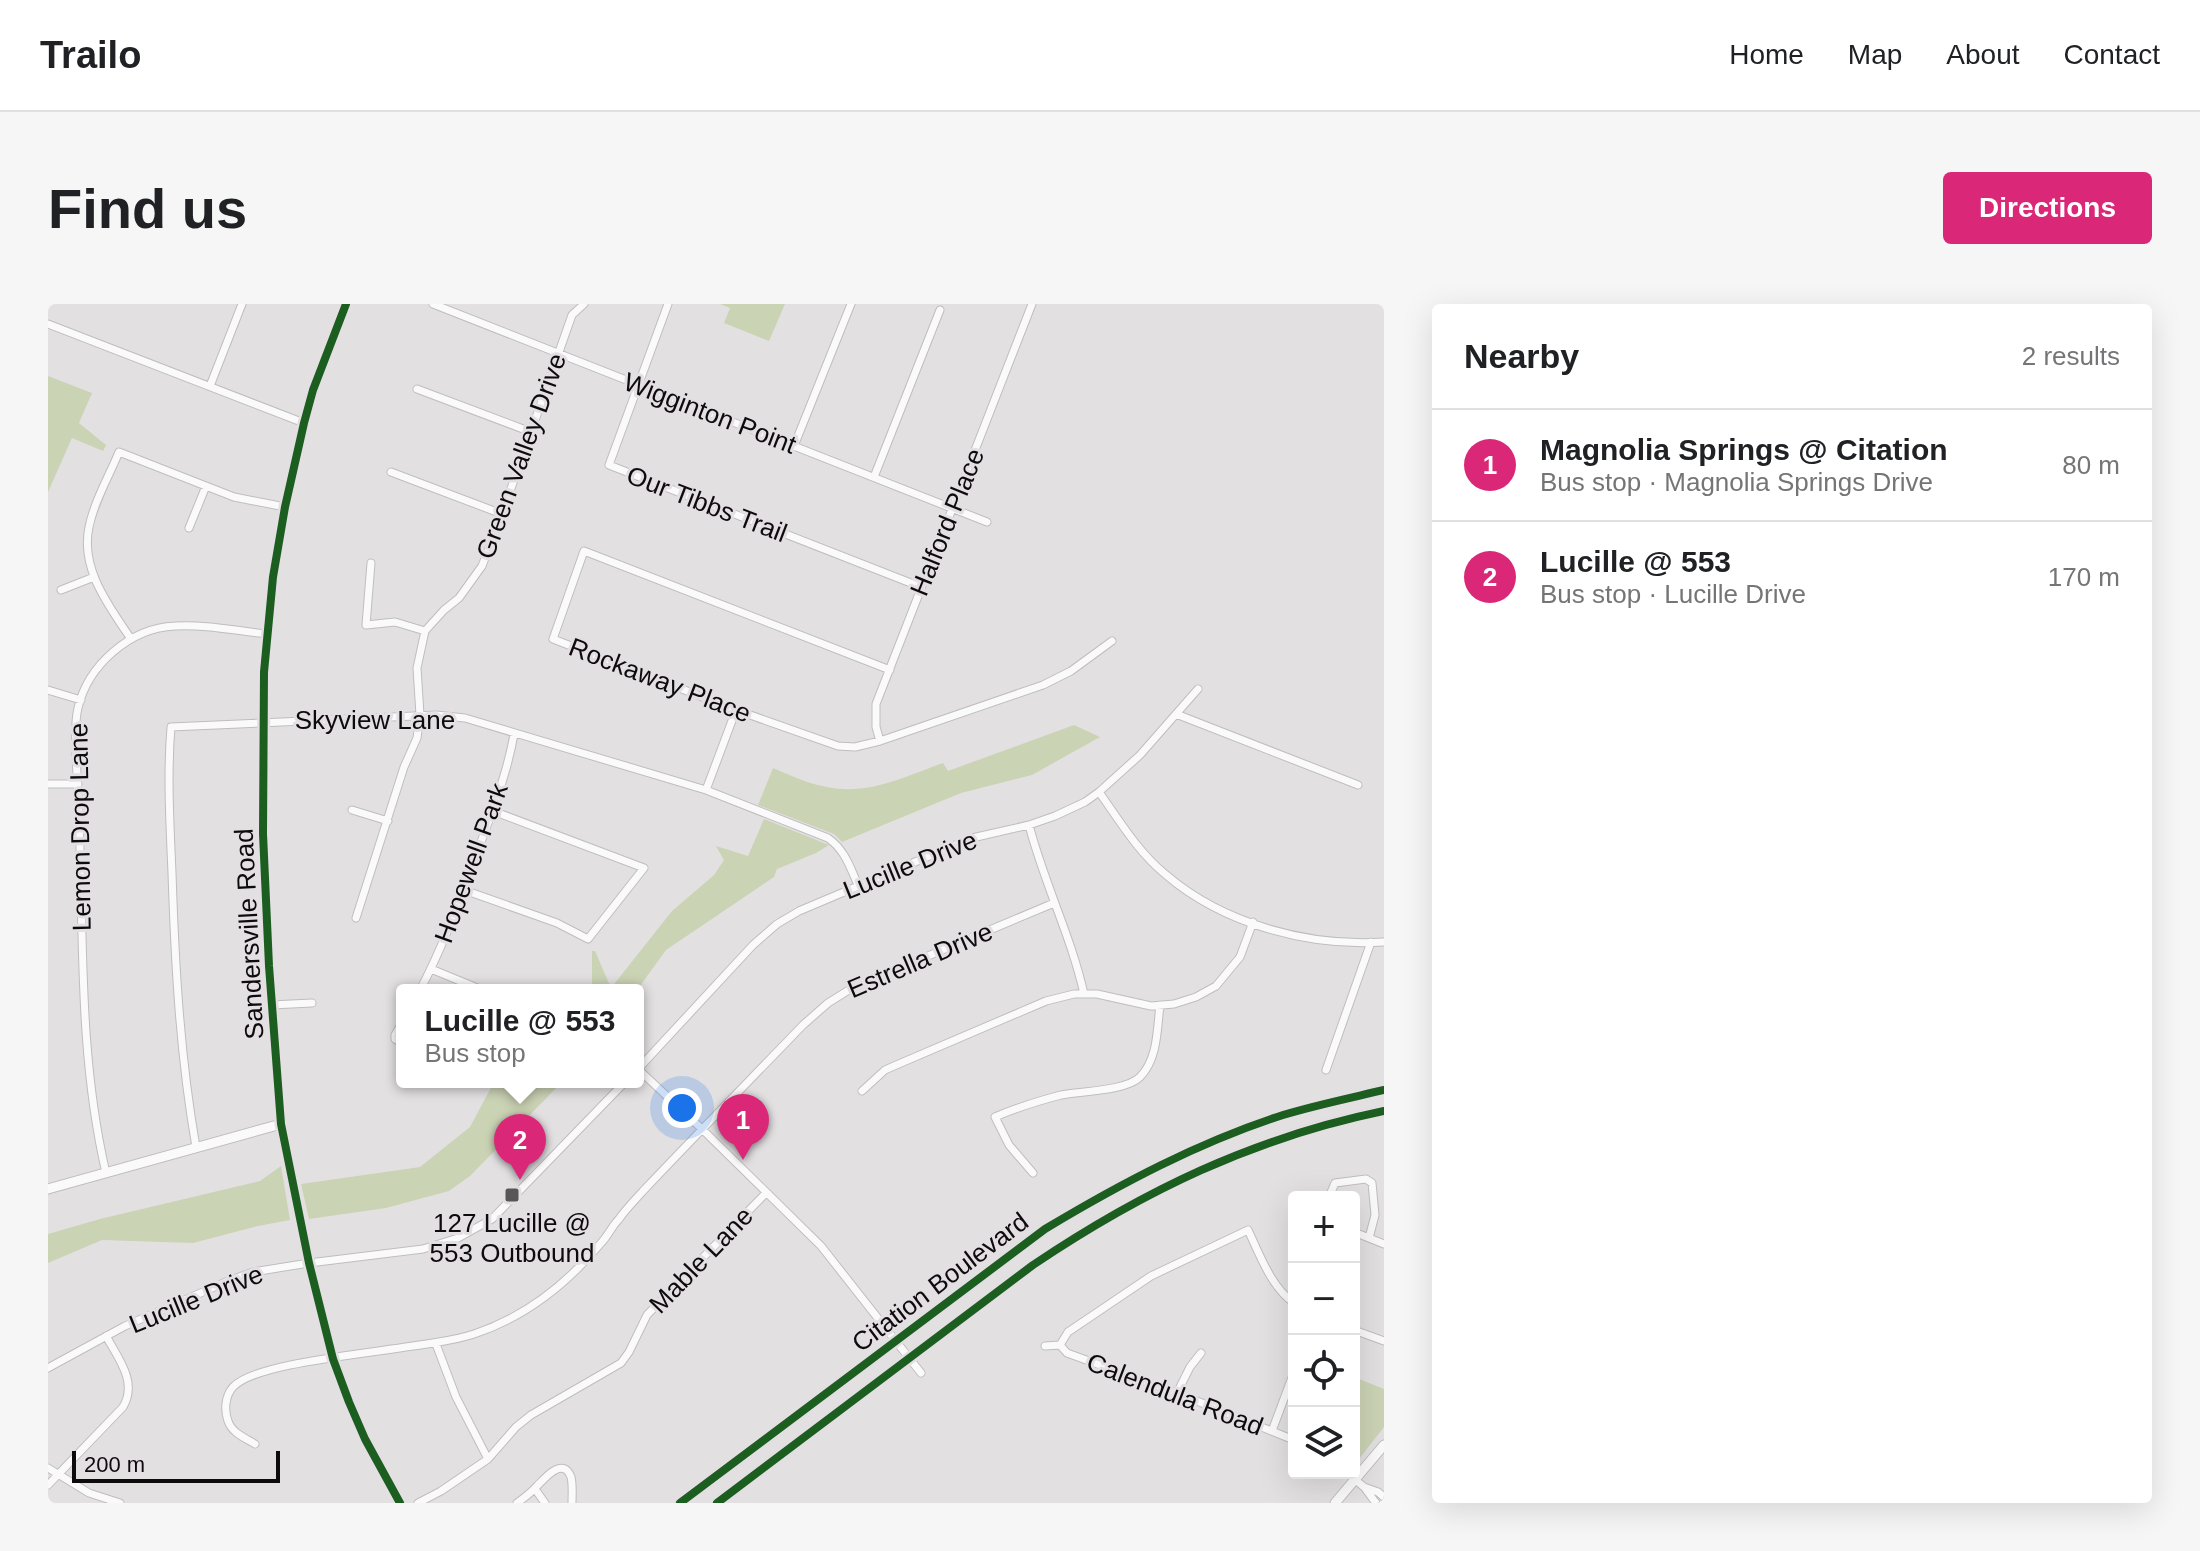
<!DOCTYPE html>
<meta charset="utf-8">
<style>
:root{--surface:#fff;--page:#f6f6f6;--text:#202124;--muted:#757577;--line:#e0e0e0;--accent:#db2777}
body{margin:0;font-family:Arial,sans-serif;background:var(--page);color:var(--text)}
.controls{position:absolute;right:24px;bottom:24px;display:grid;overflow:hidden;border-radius:8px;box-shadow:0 8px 32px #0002}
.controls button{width:72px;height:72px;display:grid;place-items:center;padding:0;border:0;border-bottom:2px solid var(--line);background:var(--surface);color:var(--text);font:40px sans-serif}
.scale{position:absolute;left:24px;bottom:20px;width:208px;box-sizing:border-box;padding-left:8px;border:4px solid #0d0b0c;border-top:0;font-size:22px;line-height:28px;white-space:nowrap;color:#0d0b0c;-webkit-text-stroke:6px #e4dfe3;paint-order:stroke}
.you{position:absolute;left:634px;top:804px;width:28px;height:28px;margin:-20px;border:6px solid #fff;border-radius:50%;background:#1a73e8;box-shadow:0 0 0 12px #1a73e833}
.badge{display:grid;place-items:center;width:52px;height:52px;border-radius:50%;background:var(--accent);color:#fff;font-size:26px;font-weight:700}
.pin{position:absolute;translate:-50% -66px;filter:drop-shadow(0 2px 4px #0008)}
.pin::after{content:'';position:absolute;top:42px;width:28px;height:24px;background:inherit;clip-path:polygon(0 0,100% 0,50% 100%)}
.popup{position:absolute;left:348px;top:680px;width:248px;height:104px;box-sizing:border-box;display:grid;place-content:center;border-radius:8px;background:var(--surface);filter:drop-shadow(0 2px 6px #0005);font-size:26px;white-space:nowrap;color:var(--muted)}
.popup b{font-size:30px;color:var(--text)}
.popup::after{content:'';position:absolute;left:50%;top:100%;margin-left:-16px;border:16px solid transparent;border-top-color:var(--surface)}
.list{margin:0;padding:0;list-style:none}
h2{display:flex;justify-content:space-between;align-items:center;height:104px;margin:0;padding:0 32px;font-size:34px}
h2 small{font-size:26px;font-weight:400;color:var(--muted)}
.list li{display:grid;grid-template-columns:52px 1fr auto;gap:24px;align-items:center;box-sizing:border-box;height:112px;padding:0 32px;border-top:2px solid var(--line)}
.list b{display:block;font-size:30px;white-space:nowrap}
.list p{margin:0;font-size:26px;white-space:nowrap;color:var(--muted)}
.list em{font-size:26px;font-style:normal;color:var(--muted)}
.icon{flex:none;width:44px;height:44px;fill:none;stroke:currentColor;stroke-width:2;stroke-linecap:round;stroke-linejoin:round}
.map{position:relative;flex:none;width:1336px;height:1199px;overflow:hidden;border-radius:8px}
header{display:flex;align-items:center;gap:48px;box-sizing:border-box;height:112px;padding:0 40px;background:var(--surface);border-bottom:2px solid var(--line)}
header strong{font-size:38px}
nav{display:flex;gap:44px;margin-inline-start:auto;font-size:28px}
.intro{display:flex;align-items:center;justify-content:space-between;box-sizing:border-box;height:192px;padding:0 48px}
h1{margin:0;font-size:56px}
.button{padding:20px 36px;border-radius:8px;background:var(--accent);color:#fff;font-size:28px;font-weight:700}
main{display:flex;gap:48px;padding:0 48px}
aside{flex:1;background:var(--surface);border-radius:8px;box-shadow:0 8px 32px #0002}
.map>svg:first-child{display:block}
.green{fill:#cbd3b5}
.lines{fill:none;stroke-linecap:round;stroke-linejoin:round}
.minor-casing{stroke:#c0bdbf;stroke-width:9}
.tertiary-casing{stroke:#c0bdbf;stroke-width:11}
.secondary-casing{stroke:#c0bdbf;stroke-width:12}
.minor{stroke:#fbfafb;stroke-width:7}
.tertiary{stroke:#fbfafb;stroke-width:9}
.secondary{stroke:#fbfafb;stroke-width:10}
.cycleway-casing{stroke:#e4dfe3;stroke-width:13}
.cycleway{stroke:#1b5e20;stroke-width:8}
.poi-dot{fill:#585657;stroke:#e4dfe3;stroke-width:3}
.labels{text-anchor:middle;stroke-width:6;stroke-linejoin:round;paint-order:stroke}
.street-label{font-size:26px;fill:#0d0b0c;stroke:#e4dfe3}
.poi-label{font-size:26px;fill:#0d0b0c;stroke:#e4dfe3}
</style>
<header>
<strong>Trailo</strong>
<nav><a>Home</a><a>Map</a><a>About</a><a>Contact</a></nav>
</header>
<div class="intro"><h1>Find us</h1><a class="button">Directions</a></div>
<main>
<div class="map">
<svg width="1336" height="1199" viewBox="0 0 1336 1199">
<rect width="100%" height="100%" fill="#e3e0e2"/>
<path class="green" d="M672 0H737L721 37 676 19 682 4Z
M0 72 44 89 31 119 58 141 55 147 24 134 0 188Z
M1026 421 1052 433 984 471 913 489 794 538 786 530 710 501 725 464C742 471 760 480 779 483 820 492 858 472 895 459L900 467Z
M716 515 781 541 768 549 729 565 726 573 618 646 589 686H544V647H547L563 684 624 607 666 571 676 556 668 542 700 552Z
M446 778H514L422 872 401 887 338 904 261 915 253 880 372 863 422 823Z
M233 862 242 916 210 922 145 939 54 936 0 959V930L52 915 212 877Z
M1306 1073 1336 1085V1123L1311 1155 1306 1158Z"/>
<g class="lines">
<g class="minor-casing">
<path id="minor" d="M385 0 939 218
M620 0 561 161 873 283
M0 20 256 119
M162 82 194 0
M369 85 483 128
M746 142 803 0
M343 168 454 210
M826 173 892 6
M141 224 158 182
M323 259 318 321 347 318 377 327
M13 286 46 273
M83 335C61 302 32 265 41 223 46 198 61 172 71 148L186 193 237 203
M842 366 536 247 505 335 688 406 790 442 807 443 832 437 995 381 1023 367 1064 337
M0 386 33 396
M1128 410 1310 481
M832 437 828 423V400L984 0
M0 480H30
M658 486 688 406
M1051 488C1071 516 1090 548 1117 570 1175 620 1260 643 1336 638
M304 506 340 517
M981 521C996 579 1023 632 1036 690
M416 586 509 619 540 635 596 564 445 507
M308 614 356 463 369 434 372 411 369 364 377 327 396 306 411 294 434 262 454 210 524 11 536 0
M383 665 434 686
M372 686C395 643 412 595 429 549 443 510 459 471 466 430
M223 701 264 699
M354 719 347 731V735L354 739
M590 765 705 641 729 620 751 607 924 534 981 521 1007 512 1037 498 1051 488 1092 451 1150 385
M590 765 655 826 773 942 873 1069
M1278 766 1323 638
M814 787 837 766 846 762 998 697 1026 690H1049L1103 702 1126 700 1148 693 1168 682 1192 653 1205 618
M148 843C132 752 127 661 124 569 122 521 119 471 123 423L388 411 417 414 658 486 780 534C797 546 802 563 810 581
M58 869C26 732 38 592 28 454 28 437 26 420 30 404 40 361 82 324 127 322 157 320 189 327 219 330
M985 869 961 841 947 813C968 804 990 797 1013 791 1033 787 1078 787 1092 773 1110 755 1109 725 1112 701
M1281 893 1287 879 1318 875 1324 879 1327 911 1321 934
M1306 928 1336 940
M1306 1026 1336 1037
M388 1040 408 1093 440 1155
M1012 1041 1020 1028 1103 972 1200 926C1212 951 1223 983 1246 999
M1012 1041 1019 1049 1129 1089 1246 1136
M997 1042 1012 1041
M0 1064 77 1022 180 977 205 968 261 959 375 945 410 934 444 915 577 778
M1129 1089 1142 1063 1153 1049
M1224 1127 1246 1068
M207 1140C197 1134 184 1129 180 1117 176 1106 177 1092 185 1083 212 1053 376 1047 426 1030 477 1013 519 980 553 939 560 932 564 922 571 915 578 905 587 896 595 887 648 831 702 776 755 721L780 699 804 684 1006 599
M0 1164 41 1189 72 1199
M1299 1169 1316 1183 1330 1188 1336 1193
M0 1181 75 1103C90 1078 70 1054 58 1032
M1316 1183 1328 1199
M487 1185 497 1199
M370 1199 393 1187 440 1155 468 1123 483 1111 573 1059 581 1048 599 1011 718 889
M469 1199C476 1194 483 1189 489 1182 497 1174 515 1152 523 1173 525 1181 524 1191 524 1199"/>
</g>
<g class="tertiary-casing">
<path id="tertiary" d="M298 0 265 86 256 119 237 203 225 273 216 368 215 530 221 662 233 820 261 959 285 1055 301 1098 317 1135 352 1199
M0 885 233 820
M1287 1199 1336 1141"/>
</g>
<g class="secondary-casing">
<path id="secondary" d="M632 1199 997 925C1072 880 1151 838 1235 811 1268 801 1302 794 1336 786
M669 1199 985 961C1095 887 1205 834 1336 807"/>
</g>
<use href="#minor" class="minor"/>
<use href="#tertiary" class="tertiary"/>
<use href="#secondary" class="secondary"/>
<g class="cycleway-casing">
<path id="cycleway" d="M298 0 265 86 256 119 237 203 225 273 216 368 215 530 221 662 233 820 261 959 285 1055 301 1098 317 1135 352 1199
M632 1199 997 925C1072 880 1151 838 1235 811 1268 801 1302 794 1336 786
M669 1199 985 961C1095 887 1205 834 1336 807"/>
</g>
<use href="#cycleway" class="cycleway"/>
</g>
<rect class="poi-dot" x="456" y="883" width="16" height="16" rx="4"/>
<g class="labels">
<g class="street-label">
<text transform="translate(662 109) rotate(21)" y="9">Wigginton Point</text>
<text transform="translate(473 152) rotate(-70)" y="9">Green Valley Drive</text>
<text transform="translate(659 200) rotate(21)" y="9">Our Tibbs Trail</text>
<text transform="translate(899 218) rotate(-68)" y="9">Halford Place</text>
<text transform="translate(612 376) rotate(21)" y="9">Rockaway Place</text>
<text x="327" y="425">Skyview Lane</text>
<text transform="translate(32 523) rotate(-91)" y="9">Lemon Drop Lane</text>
<text transform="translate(423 559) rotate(-70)" y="9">Hopewell Park</text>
<text transform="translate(862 561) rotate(-22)" y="9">Lucille Drive</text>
<text transform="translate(201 630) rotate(-93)" y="9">Sandersville Road</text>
<text transform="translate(872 656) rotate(-23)" y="9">Estrella Drive</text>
<text transform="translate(653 956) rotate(-46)" y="9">Mable Lane</text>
<text transform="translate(892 978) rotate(-37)" y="9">Citation Boulevard</text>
<text transform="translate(148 995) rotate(-22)" y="9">Lucille Drive</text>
<text transform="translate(1127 1090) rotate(21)" y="9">Calendula Road</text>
</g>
<g class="poi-label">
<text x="464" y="928">127 Lucille @<tspan x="464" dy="30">553 Outbound</tspan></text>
</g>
</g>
</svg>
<div class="controls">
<button>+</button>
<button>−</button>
<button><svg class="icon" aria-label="locate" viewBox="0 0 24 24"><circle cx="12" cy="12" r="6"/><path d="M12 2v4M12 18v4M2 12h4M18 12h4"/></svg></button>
<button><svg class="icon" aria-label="layers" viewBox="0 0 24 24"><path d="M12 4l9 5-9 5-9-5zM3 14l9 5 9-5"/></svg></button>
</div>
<div class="scale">200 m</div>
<div class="you"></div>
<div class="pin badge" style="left:695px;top:856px">1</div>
<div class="pin badge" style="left:472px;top:876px">2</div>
<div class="popup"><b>Lucille @ 553</b>Bus stop</div>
</div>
<aside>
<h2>Nearby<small>2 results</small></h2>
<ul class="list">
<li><span class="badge">1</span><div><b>Magnolia Springs @ Citation</b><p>Bus stop · Magnolia Springs Drive</p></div><em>80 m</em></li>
<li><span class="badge">2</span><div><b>Lucille @ 553</b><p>Bus stop · Lucille Drive</p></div><em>170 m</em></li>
</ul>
</aside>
</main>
